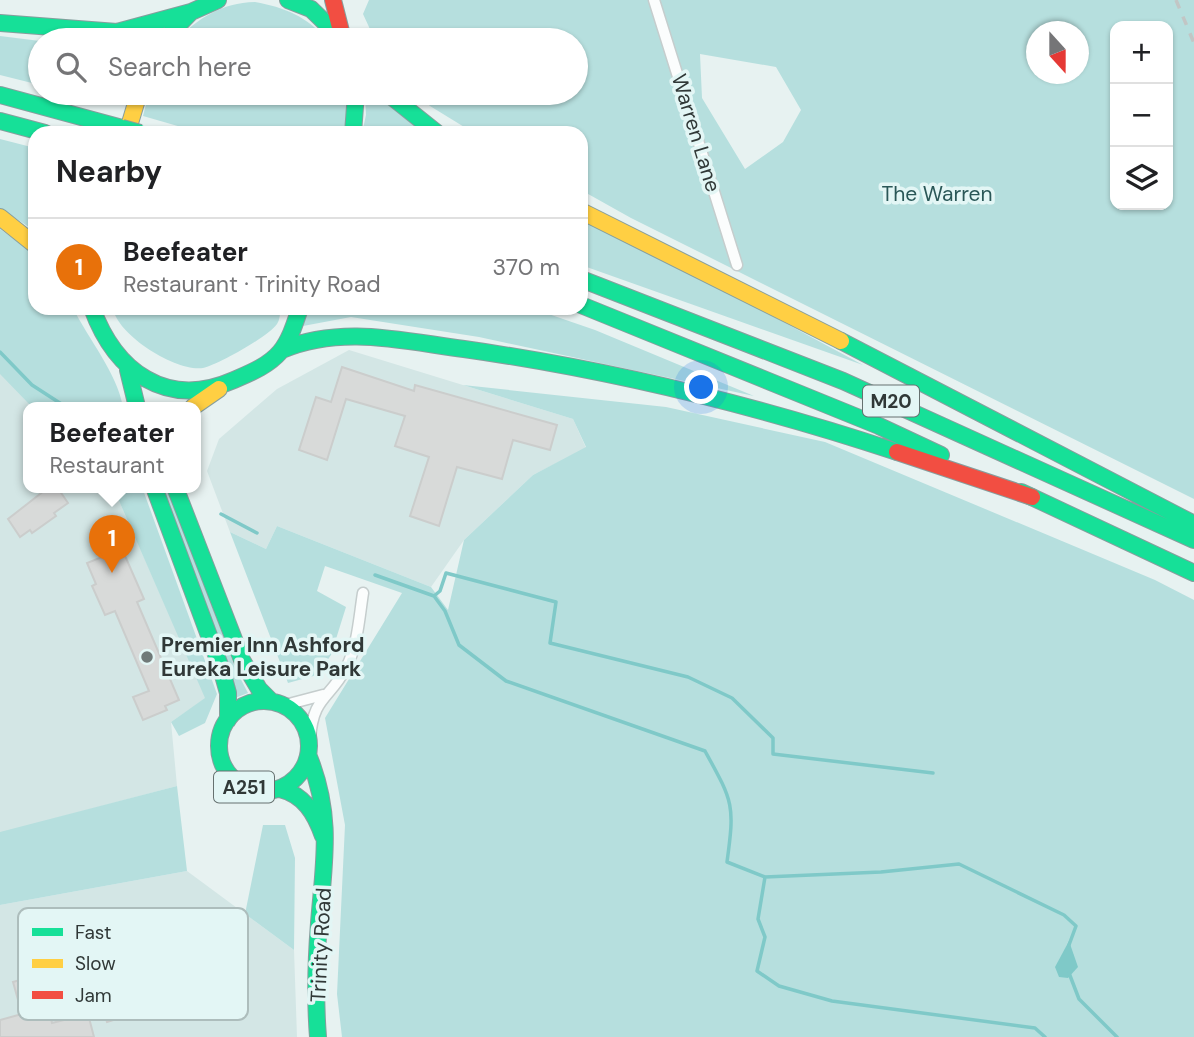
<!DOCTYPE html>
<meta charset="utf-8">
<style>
:root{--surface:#fff;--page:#f6f6f6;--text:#202124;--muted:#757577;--line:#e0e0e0;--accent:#707978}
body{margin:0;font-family:"DM Sans",sans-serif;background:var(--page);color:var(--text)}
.controls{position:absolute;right:21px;top:21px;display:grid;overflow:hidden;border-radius:14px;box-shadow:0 2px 5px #0004}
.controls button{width:63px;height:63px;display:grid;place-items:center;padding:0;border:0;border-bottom:2px solid var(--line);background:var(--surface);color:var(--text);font:35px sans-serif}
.compass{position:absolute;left:1026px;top:21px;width:63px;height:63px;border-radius:50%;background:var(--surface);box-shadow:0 2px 5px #0004;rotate:159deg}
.you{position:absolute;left:702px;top:388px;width:24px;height:24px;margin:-18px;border:5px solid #fff;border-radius:50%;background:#1a73e8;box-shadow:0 0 0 10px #1a73e833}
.badge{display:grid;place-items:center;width:46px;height:46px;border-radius:50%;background:var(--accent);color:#fff;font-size:23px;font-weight:700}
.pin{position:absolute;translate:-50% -58px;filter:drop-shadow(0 2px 4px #0008)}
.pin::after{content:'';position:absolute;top:37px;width:24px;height:21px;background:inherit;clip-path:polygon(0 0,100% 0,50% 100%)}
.popup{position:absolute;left:23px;top:402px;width:178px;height:91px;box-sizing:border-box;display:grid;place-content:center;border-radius:14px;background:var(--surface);filter:drop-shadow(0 2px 5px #0005);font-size:23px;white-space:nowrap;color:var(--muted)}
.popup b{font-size:26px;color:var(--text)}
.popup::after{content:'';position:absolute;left:50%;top:100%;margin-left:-14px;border:14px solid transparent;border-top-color:var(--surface)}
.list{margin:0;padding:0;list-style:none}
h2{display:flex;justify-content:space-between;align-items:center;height:91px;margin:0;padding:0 28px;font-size:30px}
h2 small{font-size:23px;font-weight:400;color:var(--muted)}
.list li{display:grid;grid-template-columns:46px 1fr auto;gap:21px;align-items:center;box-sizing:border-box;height:98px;padding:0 28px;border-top:2px solid var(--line)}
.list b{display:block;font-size:26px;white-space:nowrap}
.list p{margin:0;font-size:23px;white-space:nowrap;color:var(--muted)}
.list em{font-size:23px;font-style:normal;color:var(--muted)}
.icon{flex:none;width:38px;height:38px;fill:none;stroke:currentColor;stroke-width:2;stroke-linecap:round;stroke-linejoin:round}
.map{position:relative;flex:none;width:1194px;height:1037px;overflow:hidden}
.search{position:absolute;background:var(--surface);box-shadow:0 2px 5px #0004;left:28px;top:28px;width:560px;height:77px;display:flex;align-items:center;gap:18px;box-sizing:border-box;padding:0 24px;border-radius:38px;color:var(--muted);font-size:26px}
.panel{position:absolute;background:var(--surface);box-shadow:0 2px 5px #0004;left:28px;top:126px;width:560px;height:189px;border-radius:21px}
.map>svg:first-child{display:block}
.built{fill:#d3e6e5}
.green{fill:#b6dfde;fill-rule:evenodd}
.water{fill:#7fc9c8}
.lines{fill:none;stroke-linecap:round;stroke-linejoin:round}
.stream{stroke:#7fc9c8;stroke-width:3.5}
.building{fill:#d8dad9;stroke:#cbcdcc;stroke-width:2}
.street-casing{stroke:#c5cdcd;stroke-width:13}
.fast-casing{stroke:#869e9d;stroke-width:18}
.slow-casing{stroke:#869e9d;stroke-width:18}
.jam-casing{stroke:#869e9d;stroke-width:18}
.street{stroke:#fbfdfd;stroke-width:10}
.fast{stroke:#16e098;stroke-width:16}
.slow{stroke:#ffcf43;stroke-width:16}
.jam{stroke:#f24e42;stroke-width:16}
.rail{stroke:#c2c6c5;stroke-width:3.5;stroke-dasharray:9 9;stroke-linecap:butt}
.fast-bridge-casing{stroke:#869e9d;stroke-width:18;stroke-linecap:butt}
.fast-bridge{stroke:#16e098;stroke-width:16}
.poi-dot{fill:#707978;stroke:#e3f6f5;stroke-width:2.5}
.labels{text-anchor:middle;stroke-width:7;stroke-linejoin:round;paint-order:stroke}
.shield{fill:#e3f6f5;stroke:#667170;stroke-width:2}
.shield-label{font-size:19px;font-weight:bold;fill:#303837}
.street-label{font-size:21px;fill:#303837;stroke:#e3f6f5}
.park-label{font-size:21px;fill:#2a5757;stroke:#e3f6f5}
.poi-label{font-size:21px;font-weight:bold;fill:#303837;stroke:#e3f6f5;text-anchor:start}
.key{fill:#e3f6f5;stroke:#adbdbc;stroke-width:2}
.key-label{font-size:19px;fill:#303837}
</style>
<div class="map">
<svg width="1194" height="1037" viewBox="0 0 1194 1037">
<rect width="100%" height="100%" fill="#e7f2f1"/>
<path class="built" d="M349 350 573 419 586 448 533 475 464 540 431 587 277 526 266 549 230 532 207 471 219 439 277 389Z
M0 353 36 407H28V487H113L206 698 171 722 177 786 0 833Z
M187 871 294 950 297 1037H0V905Z"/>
<path class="green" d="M369 0H1194V499L631 218 581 190V133H474L430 106 417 93H576V40H375L363 14ZM1115 26H1168V205H1115ZM1036 32H1078V74H1036ZM700 54 776 67 801 110 783 142 745 169 702 98Z
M255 2C284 7 308 17 327 40H176C199 18 221 3 255 2Z
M0 36 40 41V85L0 75Z
M149 93H348L344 133H202L143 116Z
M365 93H378L422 133H362L366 115Z
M0 139 35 148V231L0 208Z
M581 218 752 305 863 365 581 265Z
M0 229 35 255V308H73C89 340 117 373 123 407H32L0 374Z
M113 308H281C280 312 280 320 277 324 269 336 218 365 203 368 176 372 117 335 113 308Z
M309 308H531L595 330 754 396 479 337 351 317 303 326Z
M463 385 666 407 825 442 1155 580 1194 600V1037H342L337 994 345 825 325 718 402 593 325 566 317 591 346 607 331 655 317 675 288 683 230 532 266 549 277 526 431 587 448 610 464 540 533 475 586 447 573 419Z
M113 487H142L217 694 205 723 179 736 171 722 205 698Z
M162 487H167L236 670 248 693 235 698Z
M177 786 187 871 0 905V832Z
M263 825H285L295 858 294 950 245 914Z"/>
<path class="water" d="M1069 941 1078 967 1068 978 1059 977 1055 967Z"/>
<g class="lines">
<path class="stream" d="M0 352 32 385 66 407
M221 514 257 533
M375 575 434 596 445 611 459 645 506 681 705 751C733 802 735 804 727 862L765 877 881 872 959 864 1064 915 1076 926 1069 945
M434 596 440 591 446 573 556 602 550 643 688 677 732 698 773 738V754L933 773
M765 877 758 919 765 937 757 971 779 986 832 1001 1035 1028 1045 1037
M1069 973 1079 999 1117 1037"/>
</g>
<path class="building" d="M342 367 414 391 415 385 557 425 550 450 513 440 502 479 457 467 439 526 410 516 429 457 395 446 405 416 346 399 327 460 299 450 316 397 331 402Z
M49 487H57L68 503 54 513 56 516 32 533 30 530 20 537 8 519Z
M122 549 144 599 137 602 179 700 165 706 167 710 143 720 133 697 149 691 115 611 105 615 92 586 96 584 87 563Z
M116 953 122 978 126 977 128 986 125 987 133 1014 107 1022 97 989 47 1002 52 1023 88 1014 94 1037H0V1020L22 1014 13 982Z"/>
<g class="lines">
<g class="street-casing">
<path id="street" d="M654 0 737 265
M285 705 323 695
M310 739C313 696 329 700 346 668 358 645 359 618 363 593"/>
</g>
<g class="fast-casing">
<path id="fast" d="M288 0 311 9 343 40
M0 23 117 32 191 12
M164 40 191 12 218 0
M387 93 437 133
M0 95 122 128
M0 121 45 133
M353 133 356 93
M581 279 843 381 1194 540
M581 305 879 426 941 455
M92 308C115 371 166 410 234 380 250 373 268 366 280 352 290 340 295 323 300 308
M841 341 1194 524
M282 350C342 325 402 341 464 349 612 370 755 405 897 452
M128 370 137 407
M154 487 221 668 228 693V720
M175 487 242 660 259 689 271 701
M1021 492 1194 573
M219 746a45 45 0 1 1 90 0a45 45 0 1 1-90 0Z
M309 757C333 817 324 861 319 923 316 961 315 999 318 1037
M280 789C304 795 315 813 323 836"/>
</g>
<g class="slow-casing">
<path id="slow" d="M127 133 139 93
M581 211 841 341
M0 217 35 245
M193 407 219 389"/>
</g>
<g class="jam-casing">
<path id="jam" d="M333 0 343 39
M897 452 1032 497"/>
</g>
<use href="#street" class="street"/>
<use href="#fast" class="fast"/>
<use href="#slow" class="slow"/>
<use href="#jam" class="jam"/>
<path class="rail" d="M1176 0 1194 43"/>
<g class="fast-bridge-casing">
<path id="fast-bridge" d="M122 128 140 133"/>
</g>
<use href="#fast-bridge" class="fast-bridge"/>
</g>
<circle class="poi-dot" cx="147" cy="657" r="7"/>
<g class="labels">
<g class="shield">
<rect x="863" y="385.5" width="56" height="31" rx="5"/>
<rect x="214" y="771.5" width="60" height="31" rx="5"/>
</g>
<g class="shield-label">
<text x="891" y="408">M20</text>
<text x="244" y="794">A251</text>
</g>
<g class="street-label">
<text transform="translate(696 133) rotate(73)" y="7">Warren Lane</text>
<text transform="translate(321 945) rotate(-87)" y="7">Trinity Road</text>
</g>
<g class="park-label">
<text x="937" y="201">The Warren</text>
</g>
<g class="poi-label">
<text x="161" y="652">Premier Inn Ashford<tspan x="161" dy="24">Eureka Leisure Park</tspan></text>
</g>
</g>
<rect x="18" y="908" width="230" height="112" rx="10" class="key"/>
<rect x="32" y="928" width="31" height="8" fill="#16e098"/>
<rect x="32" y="959" width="31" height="9" fill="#ffcf43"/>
<rect x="32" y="991" width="31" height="8" fill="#f24e42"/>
<g class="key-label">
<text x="75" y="939">Fast</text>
<text x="75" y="970">Slow</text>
<text x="75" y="1002">Jam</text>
</g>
</svg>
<div class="controls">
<button>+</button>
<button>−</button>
<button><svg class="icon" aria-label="layers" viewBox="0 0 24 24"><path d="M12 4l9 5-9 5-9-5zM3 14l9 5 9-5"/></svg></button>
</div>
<svg class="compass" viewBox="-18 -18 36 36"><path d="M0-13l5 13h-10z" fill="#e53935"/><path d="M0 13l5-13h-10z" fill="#757577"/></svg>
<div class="you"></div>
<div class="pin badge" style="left:112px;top:573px;background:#e8710a">1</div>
<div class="popup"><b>Beefeater</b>Restaurant</div>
<div class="search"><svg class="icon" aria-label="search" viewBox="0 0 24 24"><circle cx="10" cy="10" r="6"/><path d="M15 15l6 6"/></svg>Search here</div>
<section class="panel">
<h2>Nearby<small></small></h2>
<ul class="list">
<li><span class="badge" style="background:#e8710a">1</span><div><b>Beefeater</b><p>Restaurant · Trinity Road</p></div><em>370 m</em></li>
</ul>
</section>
</div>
